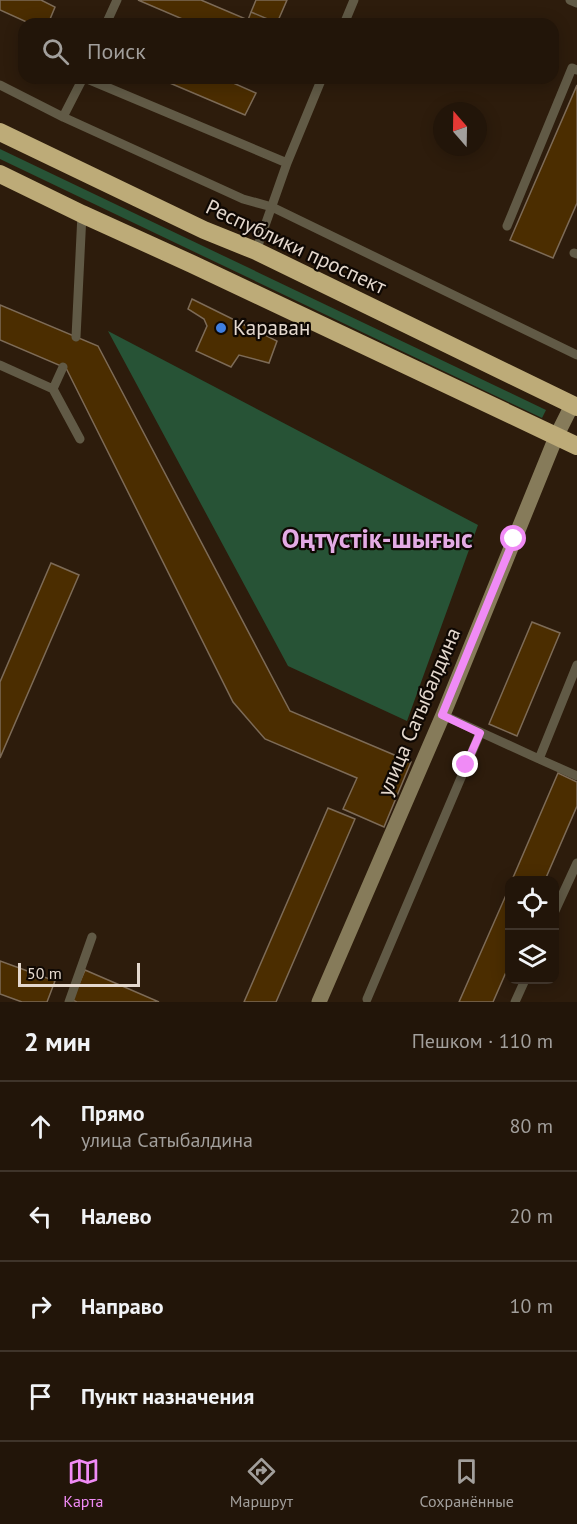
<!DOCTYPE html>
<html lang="ru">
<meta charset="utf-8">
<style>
:root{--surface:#221509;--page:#2e2217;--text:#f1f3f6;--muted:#a29f9c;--line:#3f342a;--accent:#f08bf6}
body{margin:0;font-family:"PT Sans",sans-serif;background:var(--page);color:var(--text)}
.controls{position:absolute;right:18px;bottom:18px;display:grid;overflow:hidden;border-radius:12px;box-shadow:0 3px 15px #0003}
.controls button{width:54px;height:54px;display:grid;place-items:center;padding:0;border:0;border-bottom:2px solid var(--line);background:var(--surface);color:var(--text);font:30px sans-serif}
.compass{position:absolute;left:433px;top:102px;width:54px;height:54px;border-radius:50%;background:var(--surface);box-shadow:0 3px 15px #0003;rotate:340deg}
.scale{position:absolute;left:18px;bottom:15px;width:122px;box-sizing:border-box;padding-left:6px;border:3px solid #e4d8ce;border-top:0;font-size:16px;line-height:21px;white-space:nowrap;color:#e4d8ce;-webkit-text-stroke:4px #0f0803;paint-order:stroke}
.stop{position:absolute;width:18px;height:18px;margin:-14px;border:4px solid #f08bf6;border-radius:50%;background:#fff}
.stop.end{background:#f08bf6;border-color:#fff;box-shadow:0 2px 6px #0008}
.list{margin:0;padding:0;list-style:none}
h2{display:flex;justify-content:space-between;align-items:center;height:78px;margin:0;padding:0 24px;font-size:26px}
h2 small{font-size:20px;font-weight:400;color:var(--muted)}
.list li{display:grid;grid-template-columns:39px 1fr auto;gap:18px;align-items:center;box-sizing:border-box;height:90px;padding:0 24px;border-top:2px solid var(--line)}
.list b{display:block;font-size:22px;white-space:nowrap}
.list p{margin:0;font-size:20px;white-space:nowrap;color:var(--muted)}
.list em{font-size:20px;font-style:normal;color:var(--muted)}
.icon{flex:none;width:33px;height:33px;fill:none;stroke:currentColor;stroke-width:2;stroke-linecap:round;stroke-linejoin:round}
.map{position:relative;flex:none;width:577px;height:1002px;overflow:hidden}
.search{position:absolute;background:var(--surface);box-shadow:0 3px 15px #0003;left:18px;right:18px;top:18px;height:66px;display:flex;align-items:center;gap:15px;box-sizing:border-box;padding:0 21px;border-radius:18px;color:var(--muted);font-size:22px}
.sheet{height:438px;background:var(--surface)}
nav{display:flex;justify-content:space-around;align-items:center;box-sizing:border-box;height:84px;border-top:2px solid var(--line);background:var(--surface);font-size:16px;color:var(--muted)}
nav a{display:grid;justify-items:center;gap:3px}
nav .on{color:var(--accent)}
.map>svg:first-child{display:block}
.green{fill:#275336}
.building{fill:#4b2d00;stroke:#7d6b57;stroke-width:1.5}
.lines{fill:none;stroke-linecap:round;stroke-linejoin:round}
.lane{stroke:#615a46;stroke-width:9}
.secondary{stroke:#867b5a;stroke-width:15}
.highway{stroke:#bdab78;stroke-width:18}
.route{stroke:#f08bf6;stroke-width:8}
.shop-dot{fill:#3f7fe0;stroke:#0f0803;stroke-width:2}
.labels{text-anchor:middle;stroke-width:4.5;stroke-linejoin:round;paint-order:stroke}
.street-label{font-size:21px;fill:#e4d8ce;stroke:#0f0803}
.poi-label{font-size:21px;fill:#e4d8ce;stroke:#0f0803;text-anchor:start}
.district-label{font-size:27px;font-weight:bold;fill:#e3abe5;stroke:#0f0803}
</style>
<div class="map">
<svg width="577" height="1002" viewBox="0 0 577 1002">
<rect width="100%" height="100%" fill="#2d1c0c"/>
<path class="green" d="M0 149 546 410 542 418 0 159Z
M108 331 478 525 407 721 288 666Z"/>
<path class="building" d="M0 0H41L55 7 48 24H31L0 10Z
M138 0H201L248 20 251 12 277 23 194 24Z
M256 0H287L277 23 251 12Z
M158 78H222L256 93 245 115Z
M577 85V203L553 258 510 240Z
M192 299 277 341 269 363 239 355 231 367 196 351 207 326 204 319 188 309Z
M0 305 98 346 290 711 411 762 384 827 343 809 357 778 265 739 233 702 66 368 0 340Z
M51 563 79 575 0 758V682Z
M532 622 560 633 517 736 489 724Z
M558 773 577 782V806L545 880H512Z
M328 808 355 819 276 1002H244Z
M510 886V963L493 1002H459Z
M0 961 55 981 47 1002H22L0 994Z
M85 970 159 1002H77L72 1000Z"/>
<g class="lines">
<path class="lane" d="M570 0 577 3
M106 24 117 0
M344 24 354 0
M85 78 287 163
M0 85 63 117 83 78
M63 117 243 199 272 207 577 355
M507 226 572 68 577 70
M256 251 287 163 322 78
M574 253 577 254
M76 337 82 214
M0 365 53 389 63 367
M53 389 80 439
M443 715 539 759 577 665
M539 759 577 776
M554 913 577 863
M367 999 480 733
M69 1002 92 937
M515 1002 525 980"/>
<path class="secondary" d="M319 1002 443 715 556 437 572 405"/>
<path class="highway" d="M0 132 204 230 256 251 577 407
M0 174 82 214 192 264 577 446"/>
</g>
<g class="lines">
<path class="route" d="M466 765 480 733 442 715 514 539"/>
</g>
<circle class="shop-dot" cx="221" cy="328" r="6"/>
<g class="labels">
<g class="street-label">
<text transform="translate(296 247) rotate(25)" y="7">Республики проспект</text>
<text transform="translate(419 712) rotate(-67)" y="7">улица Сатыбалдина</text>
</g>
<g class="poi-label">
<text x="233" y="335">Караван</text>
</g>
<g class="district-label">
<text x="377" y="548">Оңтүстік-шығыс</text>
</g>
</g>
</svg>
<div class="controls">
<button><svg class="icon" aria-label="locate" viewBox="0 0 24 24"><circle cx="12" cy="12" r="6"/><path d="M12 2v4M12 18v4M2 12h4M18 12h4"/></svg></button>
<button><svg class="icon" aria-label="layers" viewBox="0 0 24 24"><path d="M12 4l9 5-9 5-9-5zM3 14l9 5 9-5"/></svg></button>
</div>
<svg class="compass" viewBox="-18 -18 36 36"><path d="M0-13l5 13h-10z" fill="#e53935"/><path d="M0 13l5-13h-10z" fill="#a29f9c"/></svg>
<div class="scale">50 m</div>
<div class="stop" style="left:514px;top:539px"></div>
<div class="stop end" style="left:466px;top:765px"></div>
<div class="search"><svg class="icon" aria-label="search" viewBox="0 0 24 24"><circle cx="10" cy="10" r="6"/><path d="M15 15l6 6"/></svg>Поиск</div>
</div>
<section class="sheet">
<h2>2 мин<small>Пешком · 110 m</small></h2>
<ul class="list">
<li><svg class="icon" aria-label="ahead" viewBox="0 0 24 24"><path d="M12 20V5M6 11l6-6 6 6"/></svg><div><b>Прямо</b><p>улица Сатыбалдина</p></div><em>80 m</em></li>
<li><svg class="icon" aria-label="left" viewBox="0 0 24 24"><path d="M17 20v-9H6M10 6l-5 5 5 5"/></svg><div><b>Налево</b></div><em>20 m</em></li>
<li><svg class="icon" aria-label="right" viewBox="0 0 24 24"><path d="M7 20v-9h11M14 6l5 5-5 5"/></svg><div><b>Направо</b></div><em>10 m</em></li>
<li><svg class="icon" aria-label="arrive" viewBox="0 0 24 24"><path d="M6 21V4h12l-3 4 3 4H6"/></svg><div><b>Пункт назначения</b></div></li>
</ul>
</section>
<nav>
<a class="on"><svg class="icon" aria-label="map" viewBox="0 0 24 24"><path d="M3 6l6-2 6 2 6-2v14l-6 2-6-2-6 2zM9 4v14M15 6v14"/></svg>Карта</a>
<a><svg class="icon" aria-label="directions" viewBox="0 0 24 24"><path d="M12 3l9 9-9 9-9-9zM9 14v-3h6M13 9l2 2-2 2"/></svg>Маршрут</a>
<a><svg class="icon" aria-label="saved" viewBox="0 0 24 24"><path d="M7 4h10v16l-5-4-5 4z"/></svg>Сохранённые</a>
</nav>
